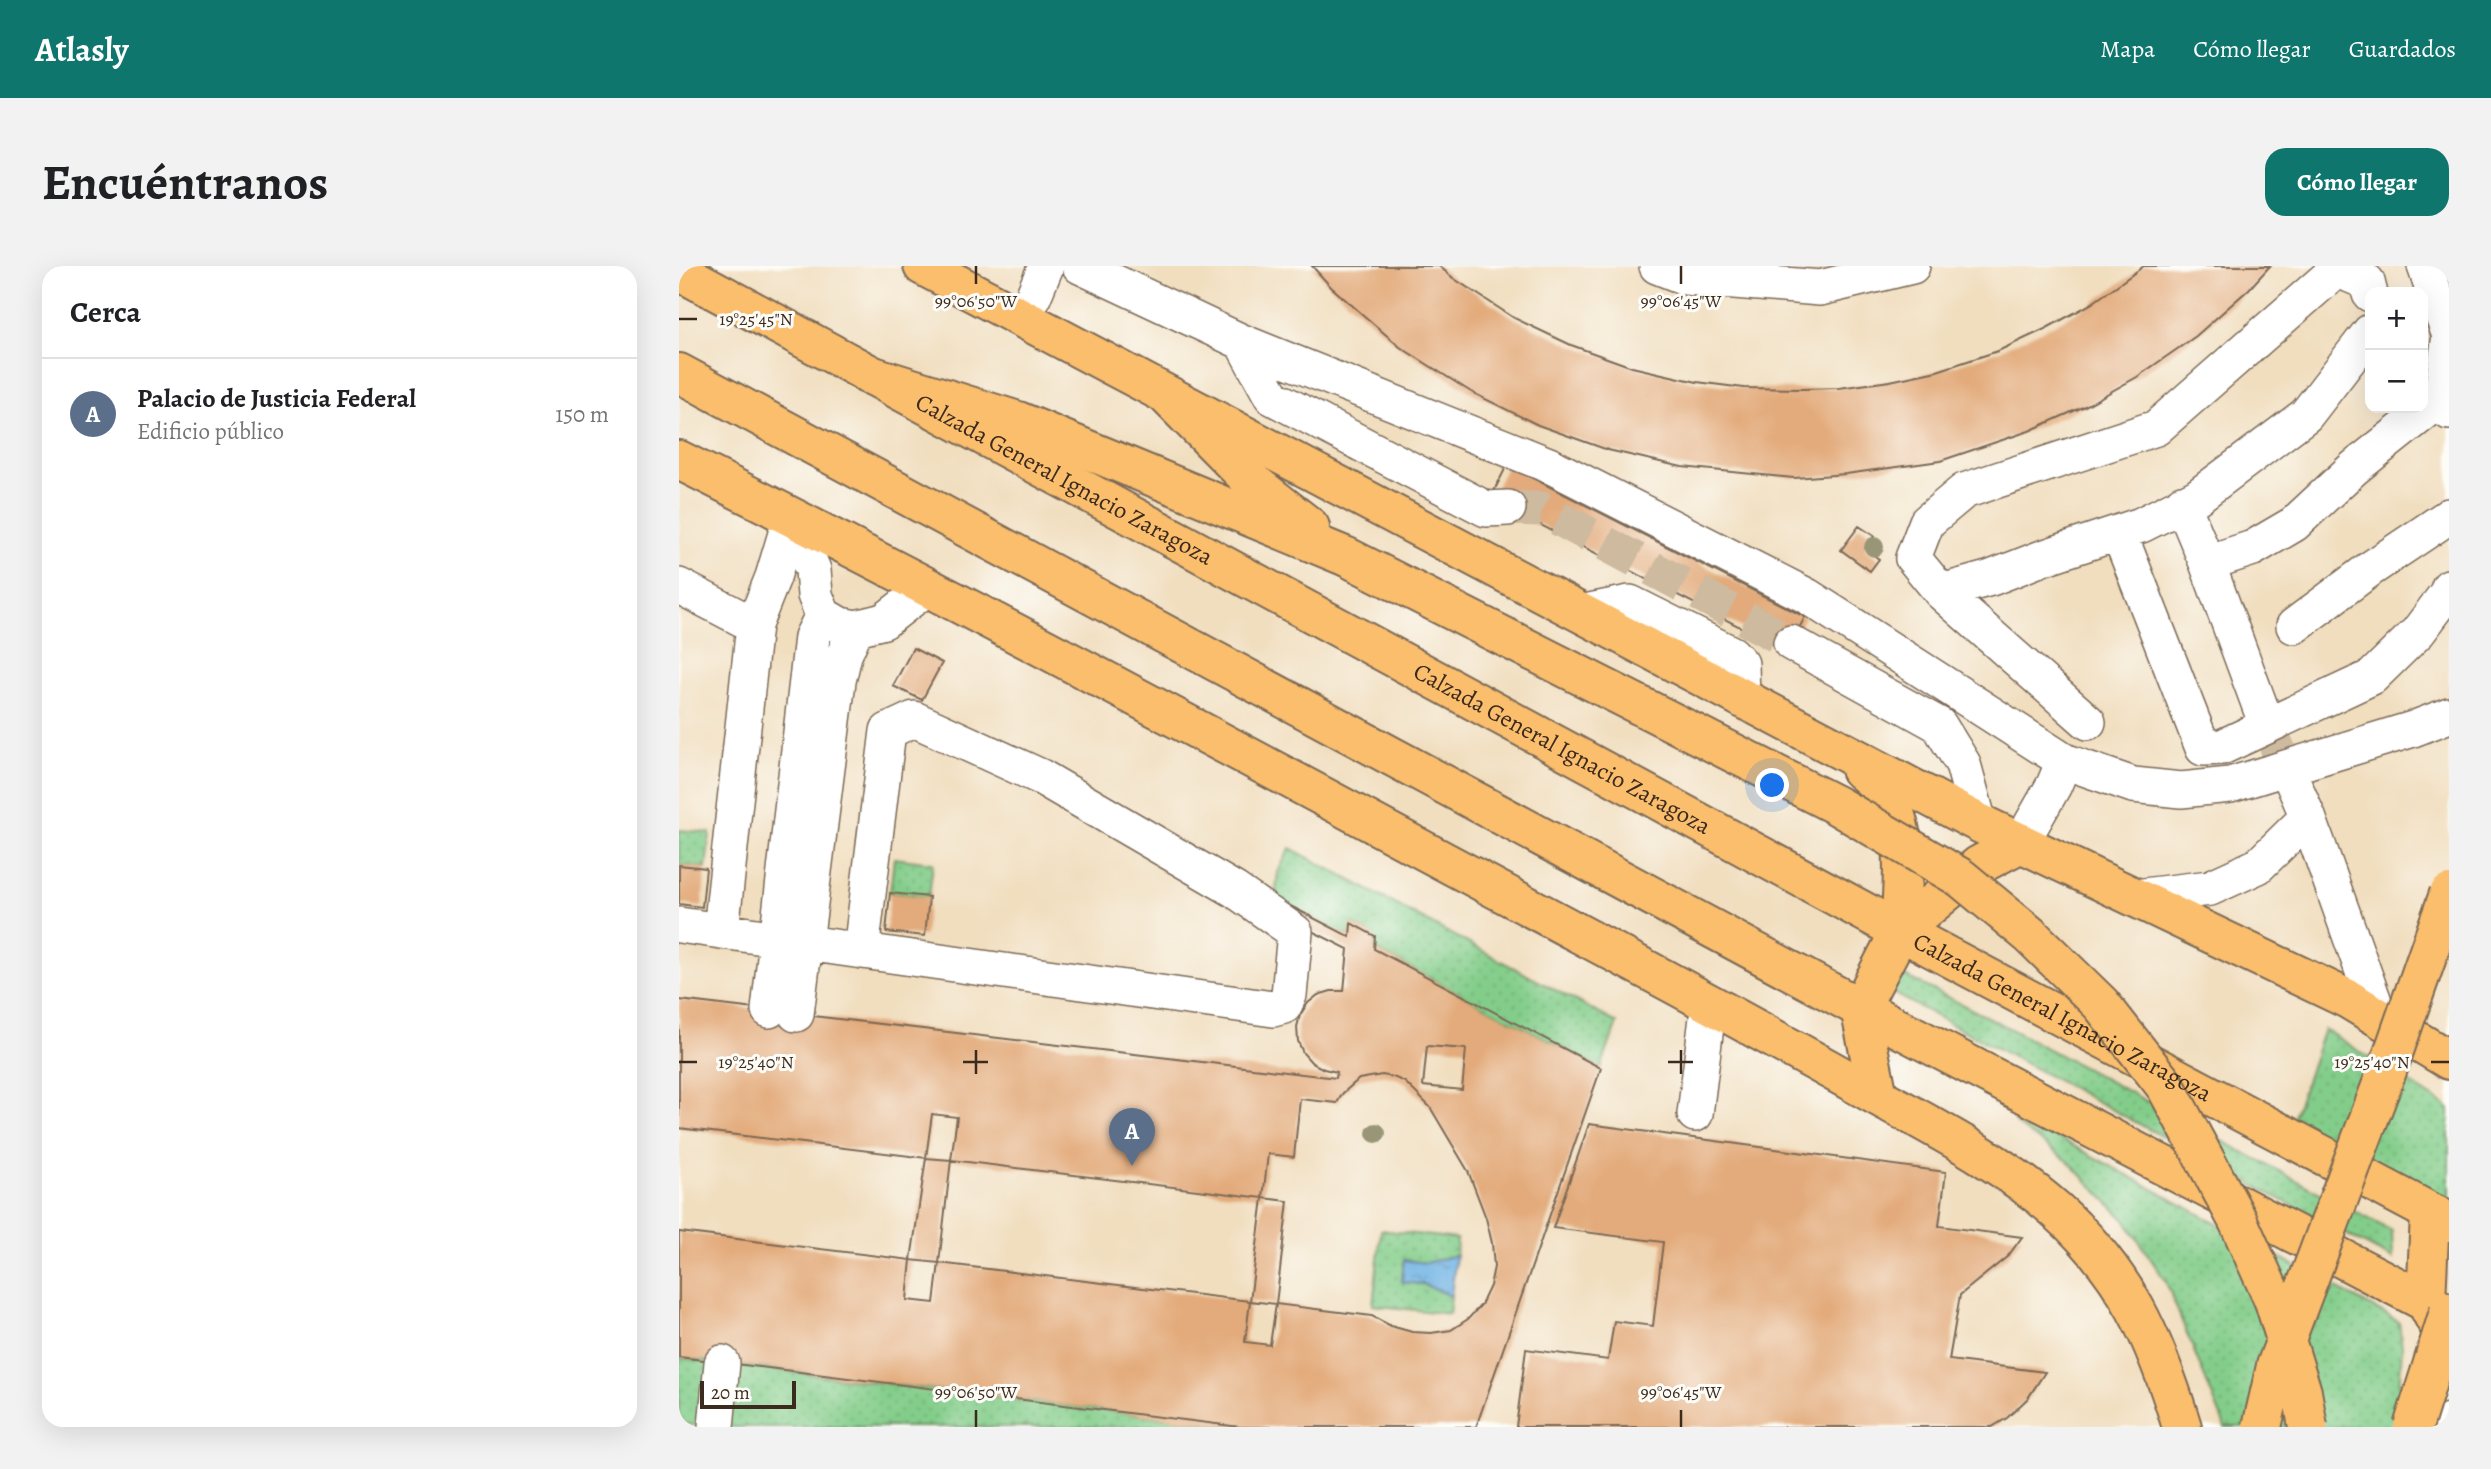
<!DOCTYPE html>
<html lang="es">
<meta charset="utf-8">
<style>
:root{--surface:#fff;--page:#f2f2f2;--text:#202124;--muted:#757577;--line:#e0e0e0;--accent:#0f766e}
body{margin:0;font-family:Alegreya,serif;background:var(--page);color:var(--text)}
.controls{position:absolute;right:21px;top:21px;display:grid;overflow:hidden;border-radius:14px;box-shadow:0 7px 28px #0002}
.controls button{width:63px;height:63px;display:grid;place-items:center;padding:0;border:0;border-bottom:2px solid var(--line);background:var(--surface);color:var(--text);font:35px sans-serif}
.scale{position:absolute;left:21px;bottom:18px;width:96px;box-sizing:border-box;padding-left:7px;border:4px solid #3b2a1e;border-top:0;font-size:19px;line-height:24px;white-space:nowrap;color:#3b2a1e;-webkit-text-stroke:5px #fdfcf7;paint-order:stroke}
.you{position:absolute;left:1094px;top:520px;width:24px;height:24px;margin:-18px;border:5px solid #fff;border-radius:50%;background:#1a73e8;box-shadow:0 0 0 10px #1a73e833}
.badge{display:grid;place-items:center;width:46px;height:46px;border-radius:50%;background:var(--accent);color:#fff;font-size:23px;font-weight:700}
.pin{position:absolute;translate:-50% -58px;filter:drop-shadow(0 2px 4px #0008)}
.pin::after{content:'';position:absolute;top:37px;width:24px;height:21px;background:inherit;clip-path:polygon(0 0,100% 0,50% 100%)}
.list{margin:0;padding:0;list-style:none}
h2{display:flex;justify-content:space-between;align-items:center;height:91px;margin:0;padding:0 28px;font-size:30px}
h2 small{font-size:23px;font-weight:400;color:var(--muted)}
.list li{display:grid;grid-template-columns:46px 1fr auto;gap:21px;align-items:center;box-sizing:border-box;height:112px;padding:0 28px;border-top:2px solid var(--line)}
.list b{display:block;font-size:26px;white-space:nowrap}
.list p{margin:0;font-size:23px;white-space:nowrap;color:var(--muted)}
.list em{font-size:23px;font-style:normal;color:var(--muted)}
.map{position:relative;flex:none;width:1770px;height:1161px;overflow:hidden;border-radius:21px}
header{display:flex;align-items:center;gap:42px;box-sizing:border-box;height:98px;padding:0 35px;background:var(--accent);color:#fff}
header strong{font-size:33px}
nav{display:flex;gap:38px;margin-inline-start:auto;font-size:24px}
.intro{display:flex;align-items:center;justify-content:space-between;box-sizing:border-box;height:168px;padding:0 42px}
h1{margin:0;font-size:49px}
.button{padding:18px 32px;border-radius:21px;background:var(--accent);color:#fff;font-size:24px;font-weight:700}
main{display:flex;gap:42px;padding:0 42px}
aside{flex:1;background:var(--surface);border-radius:21px;box-shadow:0 7px 28px #0002}
.map>svg:first-child{display:block}
.grass{fill:url(#grass-dots);stroke:#5f7c54;stroke-width:2}
.water{fill:url(#water-ripples);stroke:#566e82;stroke-width:2}
.building{fill:#e3ab7c;fill-rule:evenodd}
.lines{fill:none;stroke-linecap:round;stroke-linejoin:round}
.minor-tunnel{stroke:#cdba9f;stroke-width:35;stroke-dasharray:35 18;stroke-linecap:butt}
.minor-casing{stroke:#7b6956;stroke-width:38}
.major-casing{stroke:#7b6956;stroke-width:42}
.highway-casing{stroke:#7b6956;stroke-width:42}
.minor{stroke:#fff;stroke-width:35}
.major{stroke:#fabe6d;stroke-width:38}
.highway{stroke:#fabe6d;stroke-width:38}
.highway-bridge-casing{stroke:#7b6956;stroke-width:42;stroke-linecap:butt}
.highway-bridge{stroke:#fabe6d;stroke-width:38}
.tree{fill:#999678}
.ticks{fill:none;stroke:#3b2a1e;stroke-width:2.5}
.labels{text-anchor:middle;stroke-width:6;stroke-linejoin:round;paint-order:stroke}
.street-label{font-size:24px;fill:#3b2a1e;stroke:#fdfcf7}
.ticks-label{font-size:18px;text-anchor:middle;fill:#3b2a1e;stroke:#fdfcf7;stroke-width:6;stroke-linejoin:round;paint-order:stroke}
</style>
<header>
<strong>Atlasly</strong>
<nav><a>Mapa</a><a>Cómo llegar</a><a>Guardados</a></nav>
</header>
<div class="intro"><h1>Encuéntranos</h1><a class="button">Cómo llegar</a></div>
<main>
<aside>
<h2>Cerca<small></small></h2>
<ul class="list">
<li><span class="badge" style="background:#5c6f8a">A</span><div><b>Palacio de Justicia Federal</b><p>Edificio público</p></div><em>150 m</em></li>
</ul>
</aside>
<div class="map">
<svg width="1770" height="1161" viewBox="0 0 1770 1161">
<defs>
<pattern id="grass-dots" width="8" height="8" patternUnits="userSpaceOnUse" patternTransform="scale(1.75)"><rect width="8" height="8" fill="#83cd8a"/><path d="M2 2h.1M6 6h.1" fill="none" stroke="#72b077" stroke-width="1.8" stroke-linecap="round"/></pattern>
<pattern id="water-ripples" width="26" height="14" patternUnits="userSpaceOnUse" patternTransform="scale(1.75)"><rect width="26" height="14" fill="#70b3e5"/><path d="M2 4q2-2 4 0t4 0M15 11q2-2 4 0t4 0" fill="none" stroke="#5d92b9"/></pattern>
</defs>
<rect width="100%" height="100%" fill="#fdfcf7"/>
<filter id="ink" filterUnits="userSpaceOnUse"><feTurbulence type="fractalNoise" baseFrequency=".0143" numOctaves="2"/><feDisplacementMap in="SourceGraphic" scale="14" xChannelSelector="R" yChannelSelector="G"/><feConvolveMatrix kernelMatrix="1 2 1 2 8 2 1 2 1" color-interpolation-filters="sRGB"/></filter>
<filter id="wash" filterUnits="userSpaceOnUse"><feTurbulence type="fractalNoise" baseFrequency=".00686" numOctaves="4" result="noise"/><feDisplacementMap in="SourceGraphic" scale="28" xChannelSelector="R" yChannelSelector="G"/><feGaussianBlur stdDeviation="1.57" result="paint"/><feColorMatrix in="noise" values="0 0 0 0 0 0 0 0 0 0 0 0 0 0 0 0 0 1.4 0 .05"/><feComposite in="paint" operator="in"/></filter>
<g filter="url(#wash)">
<rect width="100%" height="100%" fill="#f1debf"/>
<path class="grass" d="M0 564 31 567 27 602 0 599Z
M611 582 938 757 922 802 695 683V670L673 657 671 671 596 632 599 606Z
M215 592 254 597 250 631 211 627Z
M1220 707 1324 759 1713 965 1714 993 1210 725Z
M1645 763 1770 842V939L1611 862Z
M1341 851 1720 1056 1723 1081 1718 1153 1715 1161H1546L1487 1016 1446 954 1390 896 1337 858Z
M702 964 778 973 777 989 747 997 725 994 723 1016 744 1018 772 1030 770 1048 694 1039Z
M0 1092 561 1161H30L0 1157Z"/>
<path class="water" d="M777 989 772 1030 744 1018 723 1016 725 994 747 997Z"/>
<g id="blocks">
<path class="building" d="M633 0H760L774 12 835 52 892 79 953 101 1018 116 1065 122 1123 123 1160 122 1211 115 1258 105 1319 85 1366 63 1412 38 1465 0H1591L1570 23 1517 70 1458 111 1406 140 1350 165 1261 195 1167 208 1115 212 1003 201 929 184 859 159 792 126 721 81 652 21Z
M828 199 1126 351 1108 385 811 233Z
M1180 260 1195 270 1186 283 1200 293 1191 305 1162 284Z
M234 382 263 397 243 434 214 420Z
M0 599 27 602 23 641 0 638Z
M211 627 250 631 246 670 207 666Z
M596 632 671 671 672 657 696 670 695 683 922 802 797 1161H561L0 1091V966L232 994 247 892 272 894 260 997 232 994 228 1034 255 1037 260 997 571 1035 566 1076 591 1079 597 1038 693 1050 712 1060 733 1066 752 1067 772 1064 789 1053 802 1039 811 1020 815 1001 813 977 807 952 789 905 751 841 726 816 714 811 703 809 680 813 664 827 658 837 621 833 615 891 589 888 584 932 272 894 278 851 253 848 247 892 0 862V734L657 812 658 806 645 803 633 797 624 787 619 775 618 761 621 749 629 737 639 729 652 725H665L669 683 599 648ZM748 780 787 783 783 824 744 820Z
M910 858 1267 906 1260 960 1343 971 1329 990 1281 1029 1270 1094 1366 1106 1349 1132 1328 1152 1313 1161H837L847 1083 929 1094 935 1055 974 1060 984 976 874 962Z
M584 932 609 935 597 1038 571 1035Z"/>
</g>
</g>
<g filter="url(#ink)">
<use href="#blocks" fill-opacity="0" stroke="#7b6956" stroke-width="2"/>
<g class="lines">
<path class="minor-tunnel" d="M829 242 862 243 1112 377
M1586 454 1609 505"/>
<g class="minor-casing">
<path id="minor" d="M401 0 563 76 872 200 1128 330 1385 495 1454 519 1502 524 1551 519 1734 463 1770 449
M978 0 1006 11 1141 22 1233 0
M1662 0 1477 162 1285 225 1248 256 1234 292 1262 326 1312 312 1363 292 1462 259 1518 231 1627 149 1691 66
M1746 0 1770 67
M1657 3 1688 16 1691 28
M345 53 367 0
M563 76 593 131 807 243 829 242
M1770 76 1762 133 1770 146
M1503 237 1528 297 1586 454
M112 251 134 304 136 329 144 349 161 359 177 362 205 355 249 321
M1440 267 1524 482 1543 481 1693 411 1739 366 1768 327 1770 321
M1528 297 1574 282 1615 258 1675 202 1762 133
M0 320 75 359
M1262 326 1409 456
M901 347 951 337 1053 388 1062 398 1063 434
M1615 360 1691 303 1770 250
M1112 377 1260 459 1284 498 1300 557
M1609 505 1629 551 1700 750
M1342 577 1375 519 1385 495
M1456 631 1531 622 1579 600 1629 551
M0 659 594 743 605 740 610 729 616 666 556 624 362 511 235 453 209 465 182 685
M42 665 75 359 94 311 112 251
M90 744 133 371 144 349
M117 748 159 415 165 389 177 362
M1016 848 1030 736
M37 1161 43 1097
M1765 1161 1770 1155"/>
</g>
<g class="major-casing">
<g id="major">
<path d="M244 0 1300 557 1669 733 1770 794"/>
<path id="s1" d="M0 5 1221 665 1770 956"/>
<path d="M0 107 1181 742 1770 1048"/>
<path d="M0 194C303 346 601 508 901 668 995 718 1089 769 1182 821 1249 859 1318 892 1376 943 1447 1006 1476 1072 1503 1161"/>
<path d="M1181 503C1188 510 1199 517 1205 525 1232 565 1223 620 1221 665"/>
<path d="M1199 830 1181 742 1221 665 1300 599 1342 577"/>
<path d="M1751 948 1747 1036 1757 1055"/>
</g>
</g>
<g class="highway-casing">
<path id="highway" d="M188 108 339 155 668 291
M488 130 571 214 631 261"/>
</g>
<use href="#minor" class="minor"/>
<use href="#major" class="major"/>
<use href="#highway" class="highway"/>
<g class="highway-bridge-casing">
<path id="highway-bridge" d="M668 291 1157 539 1282 612 1351 669 1422 738 1487 821 1559 955 1595 1035 1623 1126 1629 1161
M1583 1161 1597 1100 1709 802 1770 628
M1734 1161 1770 1046"/>
</g>
<use href="#highway-bridge" class="highway-bridge"/>
</g>
<g class="tree">
<circle cx="1195" cy="281" r="10"/>
<circle cx="697" cy="867" r="10"/>
</g>
</g>
<path class="ticks" d="M297 0V18M1002 0V18M0 53H18M297 784V808M1002 784V808M0 796H18M284 796H309M989 796H1014M1752 796H1770M297 1144V1161M1002 1144V1161"/>
<g class="labels">
<g class="street-label">
<text dy="8" stroke="none"><textPath href="#s1" startOffset="438">Calzada General Ignacio Zaragoza</textPath></text>
<text dy="8" stroke="none"><textPath href="#s1" startOffset="1004">Calzada General Ignacio Zaragoza</textPath></text>
<text dy="8" stroke="none"><textPath href="#s1" startOffset="1572">Calzada General Ignacio Zaragoza</textPath></text>
</g>
</g>
<g class="ticks-label">
<text x="297" y="41">99°06'50"W</text>
<text x="1002" y="41">99°06'45"W</text>
<text x="77" y="59">19°25'45"N</text>
<text x="77" y="802">19°25'40"N</text>
<text x="1693" y="802">19°25'40"N</text>
<text x="297" y="1132">99°06'50"W</text>
<text x="1002" y="1132">99°06'45"W</text>
</g>
</svg>
<div class="controls">
<button>+</button>
<button>−</button>
</div>
<div class="scale">20 m</div>
<div class="you"></div>
<div class="pin badge" style="left:453px;top:900px;background:#5c6f8a">A</div>
</div>
</main>
